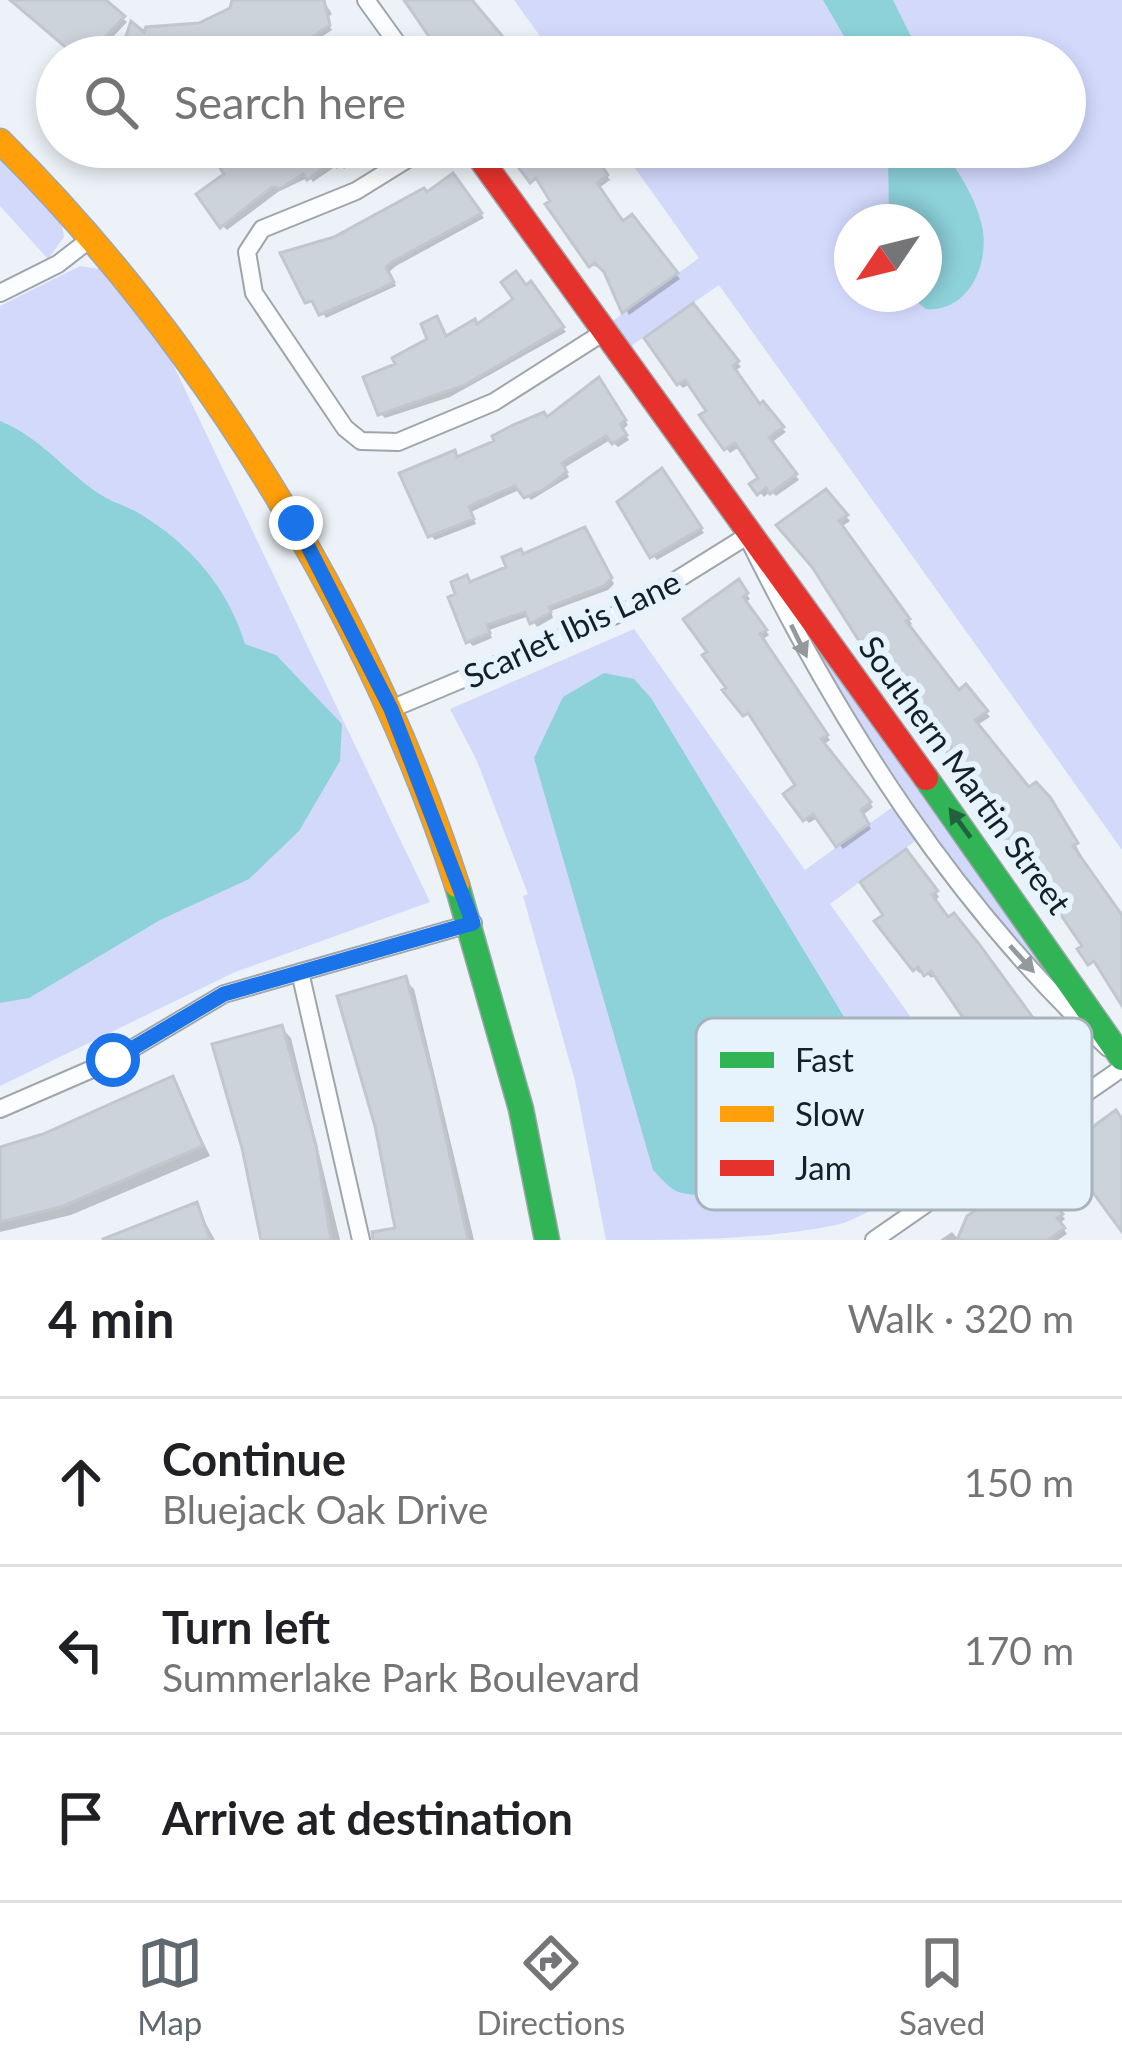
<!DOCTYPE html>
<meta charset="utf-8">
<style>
:root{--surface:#fff;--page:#f2f2f2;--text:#202124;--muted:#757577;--line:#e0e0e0;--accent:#606970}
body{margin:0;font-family:Lato,sans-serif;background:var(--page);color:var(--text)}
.compass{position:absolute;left:834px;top:204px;width:108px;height:108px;border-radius:50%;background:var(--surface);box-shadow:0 6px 18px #0003;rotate:235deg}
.stop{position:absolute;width:36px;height:36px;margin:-27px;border:9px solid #1a73e8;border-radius:50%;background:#fff}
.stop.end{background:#1a73e8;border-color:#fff;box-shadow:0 3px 12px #0008}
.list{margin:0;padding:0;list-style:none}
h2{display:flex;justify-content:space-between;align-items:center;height:156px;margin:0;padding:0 48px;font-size:51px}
h2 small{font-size:39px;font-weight:400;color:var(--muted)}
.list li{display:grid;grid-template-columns:78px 1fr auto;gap:36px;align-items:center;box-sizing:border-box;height:168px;padding:0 48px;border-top:3px solid var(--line)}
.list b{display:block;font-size:45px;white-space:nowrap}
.list p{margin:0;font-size:39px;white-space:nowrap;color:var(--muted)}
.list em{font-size:39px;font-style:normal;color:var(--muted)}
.icon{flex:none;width:66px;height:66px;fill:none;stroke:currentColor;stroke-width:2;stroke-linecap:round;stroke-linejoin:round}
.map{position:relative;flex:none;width:1122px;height:1240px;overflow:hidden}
.search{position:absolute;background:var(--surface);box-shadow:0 6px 18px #0003;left:36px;right:36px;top:36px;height:132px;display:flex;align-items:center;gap:30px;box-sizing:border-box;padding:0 42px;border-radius:66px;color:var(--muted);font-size:45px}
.sheet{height:660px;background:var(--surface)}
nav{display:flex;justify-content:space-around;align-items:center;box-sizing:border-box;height:168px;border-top:3px solid var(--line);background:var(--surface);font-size:33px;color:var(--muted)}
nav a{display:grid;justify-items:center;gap:6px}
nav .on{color:var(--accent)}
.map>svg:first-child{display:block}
.green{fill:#d2d9fb;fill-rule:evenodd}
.water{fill:#8dd1d9}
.shadow{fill:#0003}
.building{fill:#cdd3db;stroke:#c1c7ce;stroke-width:3}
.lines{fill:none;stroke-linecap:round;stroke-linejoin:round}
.street-casing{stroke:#9ea6ac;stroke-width:20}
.fast-casing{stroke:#9ea6ac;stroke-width:27}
.slow-casing{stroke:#9ea6ac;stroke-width:27}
.jam-casing{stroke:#9ea6ac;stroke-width:27}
.street{stroke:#fcfdfe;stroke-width:16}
.fast{stroke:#30b455;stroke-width:24}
.slow{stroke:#ff9f0a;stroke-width:24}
.jam{stroke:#e5322d;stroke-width:24}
.oneway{fill:#94999d}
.oneway2{fill:#21623c}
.route{stroke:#1a73e8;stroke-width:15}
.labels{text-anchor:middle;stroke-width:12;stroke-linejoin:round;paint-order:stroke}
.street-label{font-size:33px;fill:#141f27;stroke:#e7f3fc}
.key{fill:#e7f3fc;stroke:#a8b3bc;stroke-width:3}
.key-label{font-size:33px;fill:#141f27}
</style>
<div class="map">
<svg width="1122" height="1240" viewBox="0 0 1122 1240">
<rect width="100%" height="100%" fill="#ecf2f7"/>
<path class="green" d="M514 0H1122V850L719 285 628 348 610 323 699 258 620 147H1065V57H555ZM852 222H924V294H852Z
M0 154 61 221 64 237 48 259 0 206Z
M80 266 99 269 168 354 430 902 235 972 0 1086V306Z
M785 596 1080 1012C957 879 874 753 785 596Z
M634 629 805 870 894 806 918 839 830 904 990 1128C944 1160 897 1202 844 1223 772 1240 682 1240 606 1240L575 1081 523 896 528 894 477 761 450 709Z"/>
<path class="water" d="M823 0H893L921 57H856Z
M888 147H942C957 171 974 194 981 222 992 261 969 313 926 309L907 294H924V222H889Z
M0 421C40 437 63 469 98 493 111 502 127 506 140 514 190 544 228 588 245 644L276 655 342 724 340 761 299 831 249 879 160 920 29 998 0 1003Z
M604 673 634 679 651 698 901 1111C875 1177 747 1206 682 1193 671 1191 662 1179 653 1170L534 758 563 697Z"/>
<path class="shadow" d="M19 0H102L127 22 97 54 91 49 81 57Z
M248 0H323L332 14 325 19 332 30 291 57H212Z
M247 147H381L344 169 339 164 313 182 309 177 278 192 227 230 223 226 229 175 222 165Z
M518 147H571L578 158 592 155 610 180 599 188 624 224 636 223 680 279 629 315 606 271 592 265 541 181H532L530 164Z
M457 181 484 218 396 266 389 272 396 286 326 318 317 304 307 302 335 240Z
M526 289H535L566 332 450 397 385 418 381 414 398 365 431 340 437 320 448 338 478 327Z
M692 307 741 367 735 371 760 407 786 432 771 443 799 480 776 496 771 491 764 497 753 484 762 478 741 446 730 453 726 448 691 383 683 388 679 384Z
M603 385 628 425 622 430 629 440 618 447 610 440 564 468 569 477 531 500 521 489 471 512 476 524 435 540 431 536 460 460 548 420Z
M666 476 704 533 657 560 653 556Z
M826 493 850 521 841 527 912 624 908 627 959 693 966 688 990 717 977 725 1029 790 1054 805 1099 888 1122 918V1003L942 730 933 737 889 669 880 667Z
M589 535 614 584 608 590 551 611 553 618 537 627 529 616 489 630 492 638 473 646 469 642 472 584 525 557Z
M742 588 750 599 745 603 769 635 762 640 830 740 823 745 873 807 863 815 871 829 843 849 819 817 809 823 805 819 799 786 753 716 726 691Z
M909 857 939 897 934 901 1051 1045 1064 1042 1072 1055 1066 1060 1075 1072 1040 1097 1016 1065 1005 1073 975 1038 937 974 931 978 924 970 919 973 896 946 887 915Z
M405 980 414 989 474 1240H401L370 1099Z
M282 1028 291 1038 340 1240H264L245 1147Z
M173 1080 210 1156 71 1215 0 1232V1148L44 1137Z
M1037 1181 1065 1219 1060 1223 1067 1234 1058 1240H960L969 1218Z
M196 1206 215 1240H108Z
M952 1232 959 1240H940Z"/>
<path class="building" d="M10 0H106L125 16 91 52 85 47 76 56Z
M232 0H324L330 25 284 57H119L131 21 144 32 146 27 199 23 230 8Z
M404 0H472L520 57H443Z
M252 147H363L337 167 333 161 307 180 303 174 280 189 272 187 220 228 196 194 224 174 218 165Z
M514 147H572L578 155 588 147 608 175 597 183 623 221 632 214 678 273 622 313 604 272 595 263 589 267 545 204 550 201 536 178 530 183 519 168 526 163Z
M453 173 482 213 392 262 386 267 394 282 378 290 319 315 312 301 305 303 280 253 334 237 424 188 427 192Z
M516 271 526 285 531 281 564 327 465 385 378 415 363 377 395 364 392 358 427 339 421 324 437 316 446 336 475 319 477 324 513 299 501 282Z
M693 303 739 361 733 366 760 404 763 401 784 427 769 437 797 474 770 494 766 488 757 495 749 484 758 478 735 443 724 450 699 415 706 411 685 380 677 385 644 338Z
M599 377 626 420 620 424 627 435 612 444 606 436 562 463 567 472 543 490 524 498 515 486 476 503 469 507 474 519 428 537 399 473 455 450 457 457 494 441 492 436 513 425 544 412 547 417Z
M662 468 702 528 650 558 617 502Z
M826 489 848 515 839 521 910 619 906 621 959 690 966 684 988 711 975 720 1029 787 1036 782 1050 797 1078 843 1073 846 1122 915V1006L1094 961 1088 965 1077 949 1082 946 1024 861 1020 864 967 794 947 753 952 749 937 727 927 735 922 730 884 666 877 669 812 567 776 525Z
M585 527 612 578 604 586 549 607 551 612 530 624 525 612 487 625 490 633 466 643 448 597 455 594 451 582 467 575 470 582 506 567 502 557 521 549 523 554Z
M739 579 748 593 743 597 767 630 760 634 828 735 821 739 871 802 861 810 869 824 836 847 813 814 803 821 783 794 795 785 748 713 743 716 722 690 726 688 702 655 707 652 683 619Z
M906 849 938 891 932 895 948 917 954 913 979 944 1050 1041 1060 1034 1070 1049 1064 1054 1073 1067 1034 1094 1010 1062 999 1070 964 1029V1019L931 971 924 976 918 967 913 971 874 921 883 915 860 882Z
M406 976 433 1078 468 1240H373L372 1232 395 1228 375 1126 337 996Z
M282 1025 316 1145 331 1240H261L242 1148 212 1044Z
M173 1076 203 1146 61 1207 0 1222V1147L43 1134Z
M1116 1110 1122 1119V1232L1086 1183 1088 1175 1072 1151 1084 1143 1080 1136Z
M1033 1173 1063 1214 1057 1218 1065 1228 1048 1240H957L967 1216Z
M197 1202 210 1240H103V1239Z"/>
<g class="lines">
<g class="street-casing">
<path id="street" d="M366 0 407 57
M427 147 356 191 262 229 247 252 254 293 345 428 361 441 398 442 494 402 604 332
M0 293 58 264 89 240
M391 709 630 609 747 536C840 725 953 903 1108 1048
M300 972 361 1240
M0 1109 113 1060 224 994 473 923
M874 1240 1122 1068"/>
</g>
<g class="fast-casing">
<path id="fast" d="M926 778 1122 1058
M457 885 521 1109 547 1240"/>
</g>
<g class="slow-casing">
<path id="slow" d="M0 141C201 340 370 616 457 885"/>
</g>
<g class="jam-casing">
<path id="jam" d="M472 147 926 778"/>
</g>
<use href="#street" class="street"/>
<use href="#fast" class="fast"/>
<use href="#slow" class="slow"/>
<use href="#jam" class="jam"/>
</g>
<defs><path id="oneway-solid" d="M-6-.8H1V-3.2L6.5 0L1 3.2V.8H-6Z" transform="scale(3)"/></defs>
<g class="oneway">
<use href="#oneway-solid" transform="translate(799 641) rotate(64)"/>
<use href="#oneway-solid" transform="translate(1022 959) rotate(48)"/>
</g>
<use class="oneway2" href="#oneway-solid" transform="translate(960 823) rotate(-126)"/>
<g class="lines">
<path class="route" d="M113 1060 224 994 473 923 391 709 296 523"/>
</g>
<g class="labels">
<g class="street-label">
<text transform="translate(572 629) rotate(-25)" y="12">Scarlet Ibis Lane</text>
<text transform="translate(965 775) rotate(54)" y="12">Southern Martin Street</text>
</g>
</g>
<rect x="696" y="1018" width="396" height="192" rx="18" class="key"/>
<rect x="720" y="1052" width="54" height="16" fill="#30b455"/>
<rect x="720" y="1106" width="54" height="16" fill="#ff9f0a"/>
<rect x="720" y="1160" width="54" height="16" fill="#e5322d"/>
<g class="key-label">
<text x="795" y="1072">Fast</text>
<text x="795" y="1126">Slow</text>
<text x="795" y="1180">Jam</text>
</g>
</svg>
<svg class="compass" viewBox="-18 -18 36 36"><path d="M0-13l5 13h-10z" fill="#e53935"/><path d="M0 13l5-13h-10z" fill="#757577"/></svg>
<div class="stop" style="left:113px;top:1060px"></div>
<div class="stop end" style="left:296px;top:523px"></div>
<div class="search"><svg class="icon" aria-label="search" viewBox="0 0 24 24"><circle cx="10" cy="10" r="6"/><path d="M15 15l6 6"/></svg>Search here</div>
</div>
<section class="sheet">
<h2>4 min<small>Walk · 320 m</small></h2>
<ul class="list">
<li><svg class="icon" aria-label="ahead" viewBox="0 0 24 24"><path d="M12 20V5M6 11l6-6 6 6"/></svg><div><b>Continue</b><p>Bluejack Oak Drive</p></div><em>150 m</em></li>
<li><svg class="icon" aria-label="left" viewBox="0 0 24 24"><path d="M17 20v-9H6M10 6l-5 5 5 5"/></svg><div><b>Turn left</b><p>Summerlake Park Boulevard</p></div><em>170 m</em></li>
<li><svg class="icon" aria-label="arrive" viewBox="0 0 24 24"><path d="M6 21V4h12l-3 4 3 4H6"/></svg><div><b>Arrive at destination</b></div></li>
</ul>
</section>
<nav>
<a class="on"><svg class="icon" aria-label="map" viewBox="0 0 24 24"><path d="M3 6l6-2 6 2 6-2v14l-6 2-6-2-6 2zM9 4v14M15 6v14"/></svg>Map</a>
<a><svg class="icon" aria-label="directions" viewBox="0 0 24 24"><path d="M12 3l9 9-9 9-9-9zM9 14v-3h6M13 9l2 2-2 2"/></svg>Directions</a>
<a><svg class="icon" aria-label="saved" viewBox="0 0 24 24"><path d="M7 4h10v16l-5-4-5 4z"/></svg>Saved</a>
</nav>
